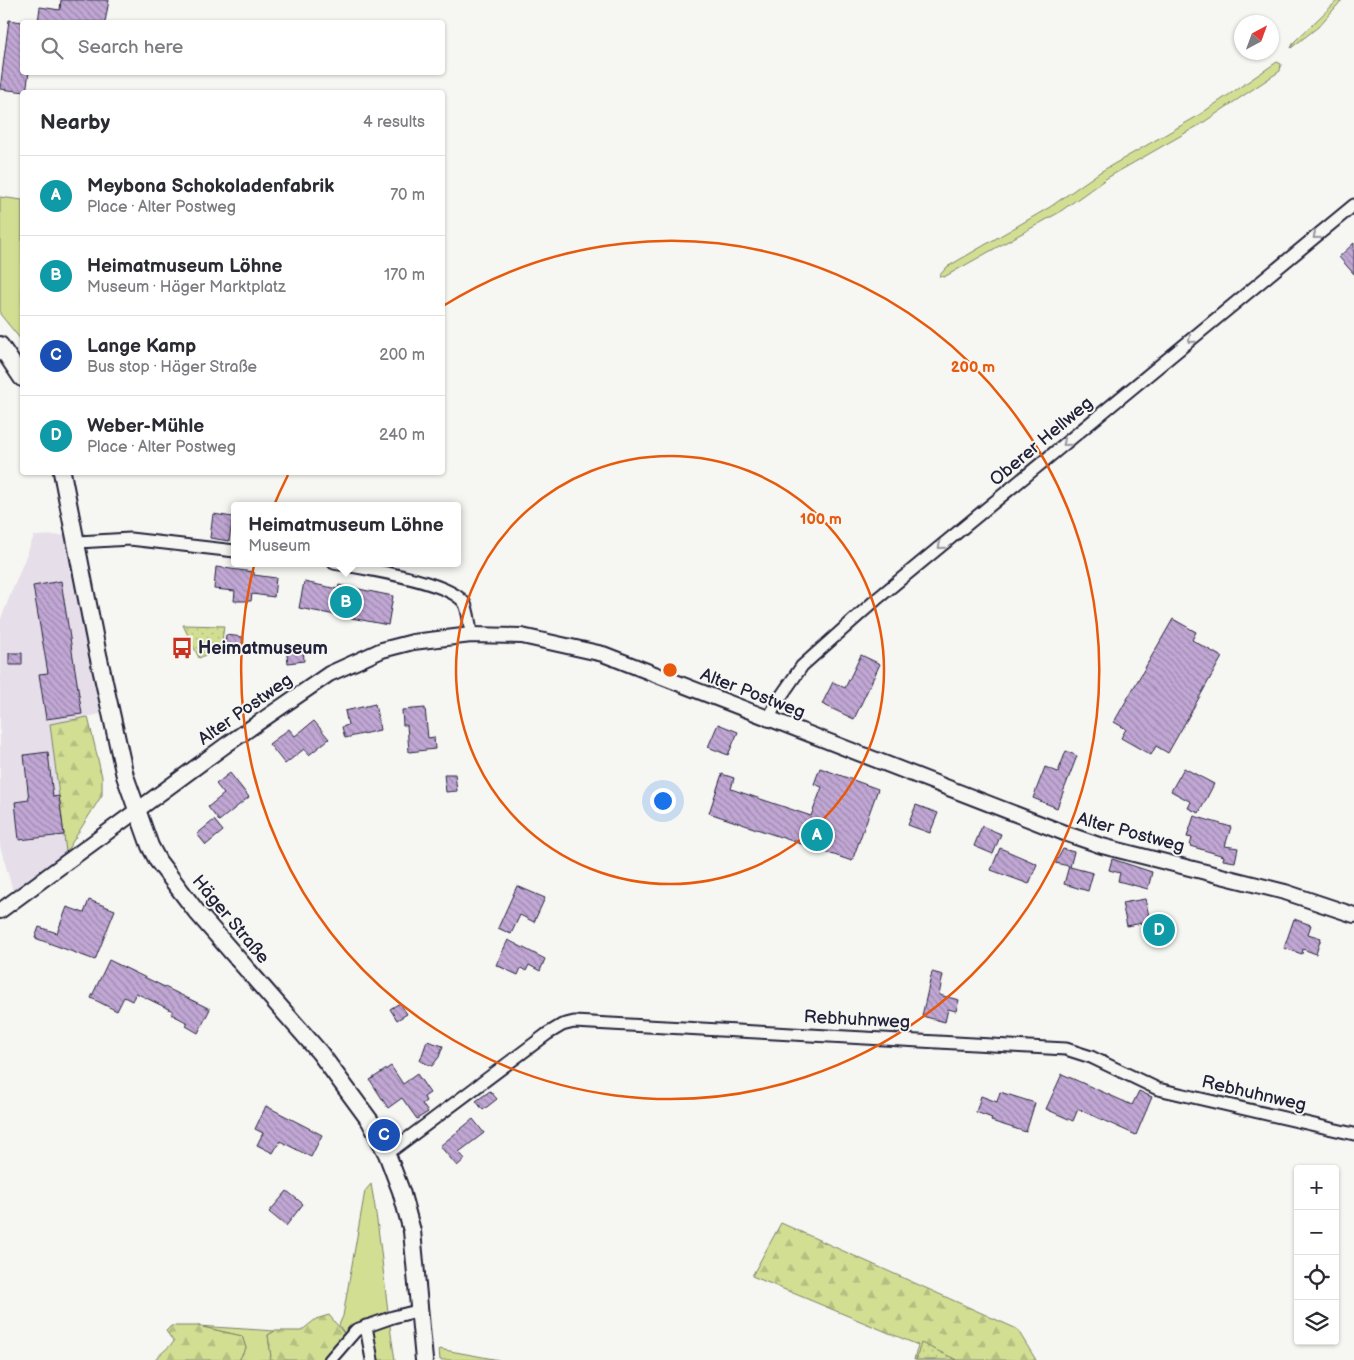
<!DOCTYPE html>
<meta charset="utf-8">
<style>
:root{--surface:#fff;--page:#f2f2f3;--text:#2b2b33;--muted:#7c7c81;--line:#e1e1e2;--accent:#db2777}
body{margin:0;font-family:"Balsamiq Sans",sans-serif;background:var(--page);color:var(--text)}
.controls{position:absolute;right:15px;bottom:15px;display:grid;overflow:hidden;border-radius:5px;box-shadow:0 1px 4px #0004}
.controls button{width:45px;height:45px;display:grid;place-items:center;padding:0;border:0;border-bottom:1px solid var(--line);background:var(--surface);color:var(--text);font:25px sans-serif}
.compass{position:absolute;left:1234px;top:15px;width:45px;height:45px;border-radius:50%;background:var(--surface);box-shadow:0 1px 4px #0004;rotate:41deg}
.you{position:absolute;left:662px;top:800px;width:18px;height:18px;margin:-12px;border:4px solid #fff;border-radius:50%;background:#1a73e8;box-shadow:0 0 0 8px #1a73e833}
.badge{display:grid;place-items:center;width:32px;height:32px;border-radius:50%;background:var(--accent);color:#fff;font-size:16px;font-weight:700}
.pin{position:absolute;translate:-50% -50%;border:2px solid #fff;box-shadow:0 1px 5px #0006}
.popup{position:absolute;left:231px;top:502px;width:230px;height:65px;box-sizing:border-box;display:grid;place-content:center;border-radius:5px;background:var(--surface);filter:drop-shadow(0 1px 4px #0005);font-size:16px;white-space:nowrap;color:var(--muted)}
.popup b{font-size:19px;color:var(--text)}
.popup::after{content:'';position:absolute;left:50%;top:100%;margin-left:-10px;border:10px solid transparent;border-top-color:var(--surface)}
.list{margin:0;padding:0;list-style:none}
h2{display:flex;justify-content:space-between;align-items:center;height:65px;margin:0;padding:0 20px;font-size:21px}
h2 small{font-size:16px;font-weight:400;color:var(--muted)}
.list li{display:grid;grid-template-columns:32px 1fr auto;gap:15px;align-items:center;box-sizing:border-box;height:80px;padding:0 20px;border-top:1px solid var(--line)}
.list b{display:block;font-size:19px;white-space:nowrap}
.list p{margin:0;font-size:16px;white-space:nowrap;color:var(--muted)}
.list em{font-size:16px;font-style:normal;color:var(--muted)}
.icon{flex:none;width:28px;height:28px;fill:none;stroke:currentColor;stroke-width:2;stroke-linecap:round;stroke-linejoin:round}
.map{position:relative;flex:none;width:1354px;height:1360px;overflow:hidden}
.search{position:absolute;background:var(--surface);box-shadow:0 1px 4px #0004;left:20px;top:20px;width:425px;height:55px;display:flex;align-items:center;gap:12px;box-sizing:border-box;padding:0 18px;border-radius:5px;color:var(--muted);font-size:19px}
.panel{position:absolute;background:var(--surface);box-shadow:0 1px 4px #0004;left:20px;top:90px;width:425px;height:385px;border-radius:5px}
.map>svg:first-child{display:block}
.built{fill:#e6dee9}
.green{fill:#d2df93;stroke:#7a8067}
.forest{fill:url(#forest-firs);stroke:#7a8067}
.park{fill:url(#park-dots);stroke:#7a8067}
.building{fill:url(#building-back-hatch);stroke:#22223b}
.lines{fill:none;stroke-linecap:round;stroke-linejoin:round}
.minor-casing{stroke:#22223b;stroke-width:15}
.tertiary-casing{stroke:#22223b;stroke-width:18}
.secondary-casing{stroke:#22223b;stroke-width:20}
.minor{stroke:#f6f6f2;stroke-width:11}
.tertiary{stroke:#f6f6f2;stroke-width:14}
.secondary{stroke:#f6f6f2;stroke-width:16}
.oneway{stroke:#9797a0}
.ring{fill:none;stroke:#e8590c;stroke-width:2.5}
.labels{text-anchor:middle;stroke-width:4;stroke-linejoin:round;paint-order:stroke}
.street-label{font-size:18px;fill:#22223b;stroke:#f6f6f2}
.poi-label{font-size:18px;font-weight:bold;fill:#22223b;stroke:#f6f6f2;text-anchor:start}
.centre{fill:#e8590c;stroke:#f6f6f2;stroke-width:2.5}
.ring-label{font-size:15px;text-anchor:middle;font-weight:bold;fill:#e8590c;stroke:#f6f6f2;stroke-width:4;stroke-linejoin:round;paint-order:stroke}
</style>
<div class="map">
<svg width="1354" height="1360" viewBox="0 0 1354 1360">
<defs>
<pattern id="forest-firs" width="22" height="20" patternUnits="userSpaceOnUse" patternTransform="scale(1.25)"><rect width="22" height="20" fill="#d2df93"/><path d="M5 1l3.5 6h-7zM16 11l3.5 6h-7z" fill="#b4bf80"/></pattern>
<pattern id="park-dots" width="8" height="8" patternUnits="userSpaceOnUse" patternTransform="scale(1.25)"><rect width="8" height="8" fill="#d2df93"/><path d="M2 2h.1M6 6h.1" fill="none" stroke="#b4bf80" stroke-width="1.8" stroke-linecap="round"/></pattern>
<pattern id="building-back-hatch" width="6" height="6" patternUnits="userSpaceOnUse" patternTransform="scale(1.25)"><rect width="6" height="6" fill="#c1a7d4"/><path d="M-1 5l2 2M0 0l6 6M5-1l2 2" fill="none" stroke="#9c88ad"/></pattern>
</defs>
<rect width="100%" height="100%" fill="#f6f6f2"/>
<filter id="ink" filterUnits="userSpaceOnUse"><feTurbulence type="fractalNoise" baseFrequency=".02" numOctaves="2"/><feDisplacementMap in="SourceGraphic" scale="10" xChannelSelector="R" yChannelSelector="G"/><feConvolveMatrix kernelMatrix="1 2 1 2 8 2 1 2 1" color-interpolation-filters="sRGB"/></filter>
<g filter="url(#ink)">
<path class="built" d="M66 535 101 714 50 724 66 852 15 898 0 846V621L34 536Z"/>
<path class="green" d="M1338 0H1342L1318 27 1291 48 1294 42Z
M1277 62 1281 64 1280 71 1201 124 1107 178 1058 213 944 277 939 276 947 267 1050 207 1100 172 1196 117Z
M0 197 22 200V341L0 314Z
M371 1184C382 1242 385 1302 395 1360H365L359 1327 346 1336 339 1325 343 1316 365 1191Z
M198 1326 275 1331 268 1335 271 1357 269 1360H239L246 1348 242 1336Z
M439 1349 499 1360H440Z"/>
<path class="forest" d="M88 717 102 777V795L66 852 50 724Z
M781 1223 1017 1329 1036 1360H914L918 1345 752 1276Z
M329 1315 346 1336 326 1360H269L271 1357 268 1335 275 1331H301L316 1319Z
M171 1326H198L242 1336 246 1348 239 1360H154L174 1342 166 1331Z"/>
<path class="park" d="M183 625 224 626 221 648 199 658Z
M921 1343 957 1360H916Z"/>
<path class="building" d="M61 0H109L105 22H38L40 7 60 10Z
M9 20 22 22V72H29L26 92 0 89Z
M1354 243V274L1339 257Z
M213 514 233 517 229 541 210 538Z
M216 567 254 572V575L276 578 274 597 252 594 251 601H234L235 591 214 589Z
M61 581 82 714 46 719 39 674 48 673 33 586Z
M304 582 338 589 339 585 393 596 388 625 299 608Z
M1173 619 1196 632 1192 640 1222 657 1168 753 1156 746 1151 755 1121 738 1126 729 1114 722Z
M226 635 243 637 241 654 224 652Z
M303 645 304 661 288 663 286 647Z
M9 653H22V665H9Z
M861 655 880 664 854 719 822 704 833 682 845 688Z
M375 704 380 730 345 738 342 727 348 725 345 711Z
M425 708 428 738 434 737 435 749 409 752 407 725H403L402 710Z
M314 721 329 739 309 755 304 749 285 764 269 744 289 729 295 736Z
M718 724 738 732 728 755 708 747Z
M1066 751 1077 756 1057 808 1033 798 1045 767 1058 772Z
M48 752 53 797 59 796 64 835 19 840 15 802 29 800 24 755Z
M820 768 878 789 852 861 709 813 722 774 734 778 731 789 811 816 822 787 814 784Z
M1184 768 1214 784 1199 813 1188 808 1191 802 1171 791Z
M230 773 249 797 219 821 208 807 224 794 216 784Z
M444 774H455L457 791 446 792Z
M916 805 938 813 930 833 908 825Z
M1194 816 1231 827 1225 846 1238 848 1235 862 1223 860 1224 856 1190 846 1192 838 1187 837Z
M214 820 223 831 206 845 197 834Z
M982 826 1001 834 993 854 974 846Z
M1000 848 1037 864 1029 884 991 870Z
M1063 849 1074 852 1070 867 1093 873 1088 891 1064 884 1069 866 1055 863Z
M1112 859 1152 872 1148 889 1118 881 1120 873 1109 870Z
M517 886 545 898 534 922 520 915 511 934 498 928Z
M1145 899 1150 920 1161 922 1166 926 1167 932 1162 937 1153 936 1147 922 1127 926 1122 903Z
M89 900 115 910 95 960 35 938 39 927 57 933 67 907 84 913Z
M1294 919 1311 925 1308 934 1321 938 1316 954 1303 949 1302 954 1284 948Z
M508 940 545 959 540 971 529 965 526 971 521 968 518 975 496 965Z
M109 960 210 1009 198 1033 186 1026 188 1023 171 1014 173 1011 136 993 132 1001 124 997 117 1011 91 998Z
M932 972 943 975 939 995 959 1000 956 1011 948 1009 945 1022 922 1016Z
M400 1003 407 1014 397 1020 390 1009Z
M427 1041 443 1046 439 1057 432 1066 420 1061Z
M391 1066 403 1084 417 1074 430 1093 424 1097 426 1101 422 1104 428 1112 417 1119 402 1098 388 1108 370 1080Z
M1062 1074 1132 1105 1139 1091 1152 1097 1136 1135 1078 1109 1073 1121 1046 1109Z
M490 1091 497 1099 483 1110 476 1101Z
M1000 1092 1035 1103 1026 1132 991 1121 992 1118 976 1112 981 1096 997 1102Z
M266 1106 322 1135 311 1157 280 1141 273 1153 257 1145 263 1133 255 1129Z
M473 1119 484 1133 459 1152 465 1159 457 1166 440 1146Z
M287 1191 303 1204 286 1226 269 1212Z"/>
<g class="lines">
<g class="minor-casing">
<path id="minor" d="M78 542 130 539 235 551
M334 563C360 568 452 581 465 604 469 613 470 625 471 635
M768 720 777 702 802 666 878 598 1354 205
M387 1154 547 1034 562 1025 574 1022 1066 1049 1091 1057 1158 1089 1354 1134
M366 1326 372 1360
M330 1360 356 1330 393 1317 421 1310"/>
</g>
<g class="tertiary-casing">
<path id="tertiary" d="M0 911 226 745 329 674 382 650 413 642 471 635 522 636 603 654 1067 834 1102 846 1285 892 1354 915"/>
</g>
<g class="secondary-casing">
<path id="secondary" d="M0 345 22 378
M62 472 97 650 125 776 150 846 158 861 196 911 320 1053 370 1121 387 1154 401 1191 412 1231 424 1360"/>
</g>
<use href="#minor" class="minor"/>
<use href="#tertiary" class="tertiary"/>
<use href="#secondary" class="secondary"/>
</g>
<defs><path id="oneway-chevron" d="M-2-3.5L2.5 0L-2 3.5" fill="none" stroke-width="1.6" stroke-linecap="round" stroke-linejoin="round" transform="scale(1.25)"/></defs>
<g class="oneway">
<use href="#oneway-chevron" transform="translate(1316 236) rotate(140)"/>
<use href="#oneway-chevron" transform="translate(1191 340) rotate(140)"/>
<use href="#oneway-chevron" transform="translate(1066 443) rotate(140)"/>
<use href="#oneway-chevron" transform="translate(941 546) rotate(140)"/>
</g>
</g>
<g class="ring">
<circle cx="670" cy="670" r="214"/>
<path d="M443 306A429 429 0 1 1 288 475"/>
</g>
<defs>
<g id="bus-bare" transform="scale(1.725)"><path d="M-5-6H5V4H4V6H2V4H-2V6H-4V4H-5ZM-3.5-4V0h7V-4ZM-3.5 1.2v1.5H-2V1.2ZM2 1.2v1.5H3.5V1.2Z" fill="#c8321e" stroke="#f6f6f2" stroke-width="2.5" paint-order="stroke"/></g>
</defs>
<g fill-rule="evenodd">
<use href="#bus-bare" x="182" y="648"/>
</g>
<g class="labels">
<g class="street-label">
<text transform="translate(1041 441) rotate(-40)" y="6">Oberer Hellweg</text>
<text transform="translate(753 693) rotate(21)" y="6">Alter Postweg</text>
<text transform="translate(245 709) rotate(-35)" y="6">Alter Postweg</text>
<text transform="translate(1131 832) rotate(15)" y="6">Alter Postweg</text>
<text transform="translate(231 919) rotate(50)" y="6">Häger Straße</text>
<text transform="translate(857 1019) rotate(3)" y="6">Rebhuhnweg</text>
<text transform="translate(1254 1093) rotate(13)" y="6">Rebhuhnweg</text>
</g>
<g class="poi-label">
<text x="198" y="654">Heimatmuseum</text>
</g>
</g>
<circle cx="670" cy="670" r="8" class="centre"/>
<g class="ring-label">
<text x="973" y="372">200 m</text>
<text x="821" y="524">100 m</text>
</g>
</svg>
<div class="controls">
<button>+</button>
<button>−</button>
<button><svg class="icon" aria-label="locate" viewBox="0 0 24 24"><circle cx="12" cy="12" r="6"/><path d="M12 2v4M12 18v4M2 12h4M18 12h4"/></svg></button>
<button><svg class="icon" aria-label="layers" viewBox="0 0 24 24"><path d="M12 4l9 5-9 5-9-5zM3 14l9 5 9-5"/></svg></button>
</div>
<svg class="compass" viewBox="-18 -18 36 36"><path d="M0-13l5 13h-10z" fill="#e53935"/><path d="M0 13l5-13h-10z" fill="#7c7c81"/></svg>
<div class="you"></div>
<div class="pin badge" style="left:817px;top:835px;background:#0f9aa8">A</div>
<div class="pin badge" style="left:346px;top:602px;background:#0f9aa8">B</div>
<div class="popup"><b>Heimatmuseum Löhne</b>Museum</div>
<div class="pin badge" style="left:384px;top:1135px;background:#1a4fb4">C</div>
<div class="pin badge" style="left:1159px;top:930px;background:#0f9aa8">D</div>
<div class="search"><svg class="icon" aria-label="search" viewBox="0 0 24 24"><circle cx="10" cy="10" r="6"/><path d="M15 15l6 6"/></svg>Search here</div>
<section class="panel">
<h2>Nearby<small>4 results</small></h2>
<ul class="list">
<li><span class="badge" style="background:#0f9aa8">A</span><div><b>Meybona Schokoladenfabrik</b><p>Place · Alter Postweg</p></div><em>70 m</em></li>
<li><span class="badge" style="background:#0f9aa8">B</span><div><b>Heimatmuseum Löhne</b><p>Museum · Häger Marktplatz</p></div><em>170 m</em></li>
<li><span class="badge" style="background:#1a4fb4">C</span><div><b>Lange Kamp</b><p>Bus stop · Häger Straße</p></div><em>200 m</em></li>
<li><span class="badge" style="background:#0f9aa8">D</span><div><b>Weber-Mühle</b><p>Place · Alter Postweg</p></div><em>240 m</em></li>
</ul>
</section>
</div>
